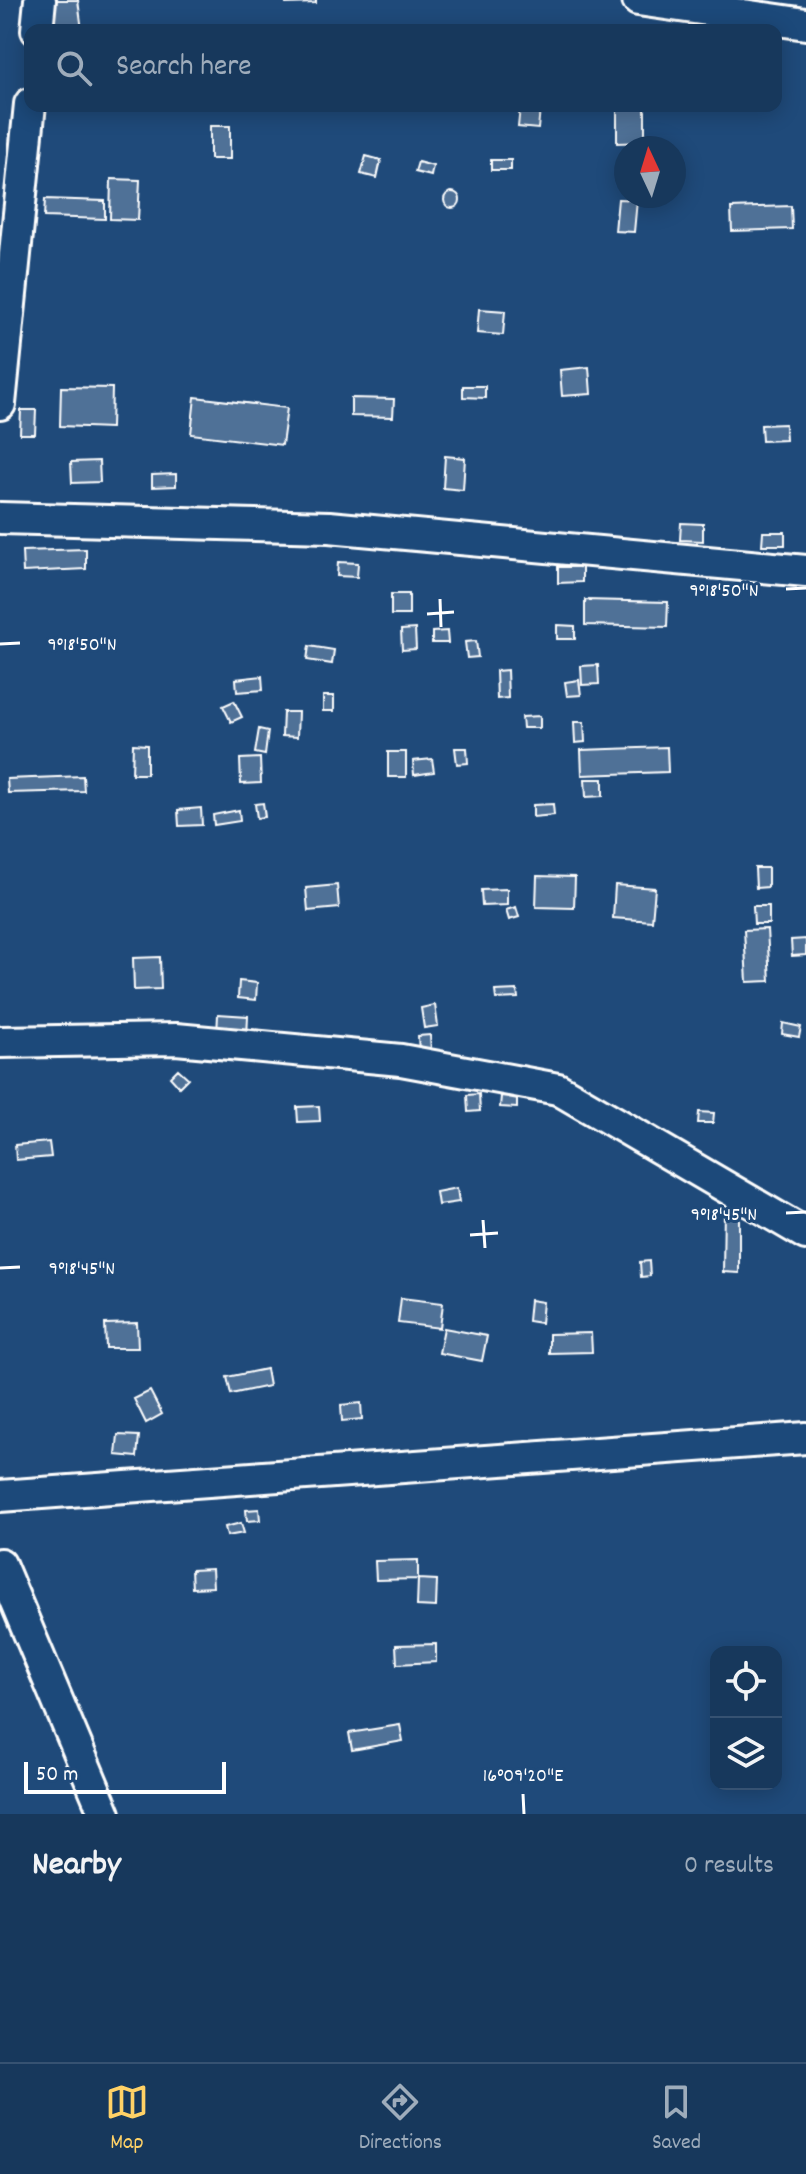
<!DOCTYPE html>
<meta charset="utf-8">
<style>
:root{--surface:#17385c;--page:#244365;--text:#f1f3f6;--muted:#9eacbb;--line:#365272;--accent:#ffd166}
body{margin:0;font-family:Dekko,sans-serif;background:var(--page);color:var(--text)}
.controls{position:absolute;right:24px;bottom:24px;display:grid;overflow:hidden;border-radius:16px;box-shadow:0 4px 20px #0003}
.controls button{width:72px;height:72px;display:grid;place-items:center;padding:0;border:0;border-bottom:2px solid var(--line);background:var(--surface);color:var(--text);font:40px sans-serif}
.compass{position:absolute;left:614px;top:136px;width:72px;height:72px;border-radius:50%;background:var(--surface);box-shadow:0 4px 20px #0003;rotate:356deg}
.scale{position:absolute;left:24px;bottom:20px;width:202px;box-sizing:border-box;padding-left:8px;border:4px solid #fff;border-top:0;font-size:22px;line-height:28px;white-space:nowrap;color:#fff;-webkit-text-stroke:6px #1f4a7a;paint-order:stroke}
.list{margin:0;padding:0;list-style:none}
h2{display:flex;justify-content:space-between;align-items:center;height:104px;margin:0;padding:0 32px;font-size:34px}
h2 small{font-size:26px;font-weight:400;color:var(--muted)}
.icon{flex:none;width:44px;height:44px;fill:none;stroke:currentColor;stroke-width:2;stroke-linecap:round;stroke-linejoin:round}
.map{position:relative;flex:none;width:806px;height:1814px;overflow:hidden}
.search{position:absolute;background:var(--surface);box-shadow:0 4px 20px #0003;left:24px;right:24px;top:24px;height:88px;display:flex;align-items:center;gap:20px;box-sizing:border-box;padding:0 28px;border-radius:16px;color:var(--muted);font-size:30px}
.sheet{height:248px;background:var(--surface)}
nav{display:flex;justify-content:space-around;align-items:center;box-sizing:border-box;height:112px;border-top:2px solid var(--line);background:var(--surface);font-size:22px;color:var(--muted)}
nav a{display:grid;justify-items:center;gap:4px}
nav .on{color:var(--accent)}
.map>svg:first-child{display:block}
.building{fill:#507197;stroke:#fff;stroke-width:2}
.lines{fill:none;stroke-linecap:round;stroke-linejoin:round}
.minor-casing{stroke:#fff;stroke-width:36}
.minor{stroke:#1f4a7a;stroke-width:30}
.ticks{fill:none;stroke:#fff;stroke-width:3}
.ticks-label{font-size:20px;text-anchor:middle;fill:#fff;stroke:#1f4a7a;stroke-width:6;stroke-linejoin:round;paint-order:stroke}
</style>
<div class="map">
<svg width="806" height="1814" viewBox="0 0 806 1814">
<rect width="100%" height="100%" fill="#1f4a7a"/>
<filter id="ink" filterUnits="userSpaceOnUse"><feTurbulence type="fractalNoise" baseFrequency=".0125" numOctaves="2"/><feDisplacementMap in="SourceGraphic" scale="16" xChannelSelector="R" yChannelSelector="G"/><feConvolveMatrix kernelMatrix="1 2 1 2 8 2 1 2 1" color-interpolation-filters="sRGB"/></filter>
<g filter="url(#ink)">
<path class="building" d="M48 0H78L82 30H52Z
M285 0H316V3L286 4Z
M617 106H645V142L617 143Z
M520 107 540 108 538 129 518 127Z
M210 126H230V159H210Z
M366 156 381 160 377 178 361 174Z
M491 160H511V170H491Z
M418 162 433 166 431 176 415 172Z
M111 179 140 180 138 220 110 219Z
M444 200a8 8 0 1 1 16 0a8 8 0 1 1-16 0Z
M45 199 105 201V219L44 217Z
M618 199 637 200 634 232 615 231Z
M791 206 792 229 732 231 731 208Z
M479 309 505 311 503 335 477 333Z
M589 367 591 394 562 396 560 370Z
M463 386H485V398L463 397Z
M61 387 112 388 111 428 60 426Z
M195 397 287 408 282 445 191 434Z
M351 398 394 399 393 417 351 416Z
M21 410H36L35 434H20Z
M785 424 786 440 762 441 761 425Z
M445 456 465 458 463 490 443 488Z
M99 461 100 482 72 483 71 462Z
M176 474V486L152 487V475Z
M681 523 703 524V541L680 540Z
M763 532H785V545H762Z
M86 549V569L23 572 22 551Z
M338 562 358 563 357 577 337 576Z
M558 567H582V582L558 583Z
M391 594H409V615H391Z
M585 600 668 602 667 627 585 625Z
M557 625 575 626V639H557Z
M415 629 416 649 402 650 401 630Z
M447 631 448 643H432V632Z
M476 641 478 657 467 658 465 642Z
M309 646 334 650 332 664 307 660Z
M598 665 599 684 582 685 581 666Z
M507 670 508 698 497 699 496 671Z
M262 676 263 690 237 692 236 679Z
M579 680 581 695 567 696 565 682Z
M323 696H334V711H323Z
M234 701 242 717 231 722 223 706Z
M283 712H298L297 737 282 736Z
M540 716V728H523L522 717Z
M574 722H584L585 742 575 743Z
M259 729 268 731 265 755 255 753Z
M133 744 147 745V774H132Z
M667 747 668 772 582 775 581 750Z
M455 748H467L468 763 457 764Z
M388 752H406V777H388Z
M260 758 261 783 241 784 240 759Z
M432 759 434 772 414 775 413 761Z
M83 776 84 791 8 793 7 779Z
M585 779H603V796L586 797Z
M263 803 265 817 257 818 255 804Z
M553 804 554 815 533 817V805Z
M201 808 202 825 179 826 178 810Z
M239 810 240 821 214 825 213 815Z
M755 868H768V887L756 888Z
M537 876 575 877 574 908 536 907Z
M337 885 339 908 308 911 306 888Z
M615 885 655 888 652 921 613 918Z
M507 889V905L482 906 481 890Z
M753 906H769V924H754Z
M516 907 519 917 509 920 506 910Z
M767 929 770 981 747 982 744 930Z
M806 939V955L792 956 791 940Z
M160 957 161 989 134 990 133 958Z
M239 981 257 983 256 1000 238 998Z
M517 990 518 998 496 999 495 991Z
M435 1005 438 1026 424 1028 421 1008Z
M218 1014 248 1016 247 1037 217 1035Z
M783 1023 801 1027 799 1037 782 1034Z
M430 1035 431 1051 419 1052 418 1036Z
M178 1069 188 1078 179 1087 170 1077Z
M479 1094 480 1111 468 1112 467 1095Z
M501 1096 517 1097V1108L500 1107Z
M319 1106 320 1121 298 1122 297 1107Z
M699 1112 714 1113 713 1123H698Z
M49 1142 51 1157 16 1160 15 1145Z
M457 1188 459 1202 438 1205 436 1192Z
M724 1208 739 1209V1273L723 1272Z
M649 1261 650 1276 641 1277 640 1262Z
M401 1298 443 1303 440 1328 398 1323Z
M530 1300 543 1302 541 1323 528 1321Z
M137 1323 138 1348H106L105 1324Z
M444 1328 487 1336 482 1361 439 1353Z
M591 1333 592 1352 549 1353V1334Z
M266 1369 269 1386 231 1394 227 1377Z
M150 1391 162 1414 146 1423 134 1399Z
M361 1403 362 1419 342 1421 341 1405Z
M118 1435 139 1436 137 1457 116 1455Z
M259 1509 260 1520 247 1521 246 1510Z
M241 1523 244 1533 227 1536 225 1527Z
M418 1560V1579L376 1580 375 1561Z
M212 1569 213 1587 192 1588 191 1570Z
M418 1579 437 1580 436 1607 417 1606Z
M436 1644V1662L397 1664 396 1645Z
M400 1725 403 1741 352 1750 349 1733Z"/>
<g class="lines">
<g class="minor-casing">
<path id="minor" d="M638 0 806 24
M37 30 40 0
M0 404 30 104
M0 518 329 527 806 571
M0 1042 176 1039 401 1060 558 1089 806 1234
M0 1496 806 1438
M0 1564 105 1814"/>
</g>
<use href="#minor" class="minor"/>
</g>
</g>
<path class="ticks" d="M786 589 806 588M440 599 441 627M427 614 454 612M0 644 20 643M786 1213 806 1212M483 1220 485 1248M470 1235 498 1233M0 1268 20 1267M523 1794 524 1814"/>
<g class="ticks-label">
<text x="724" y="596">9°18'50"N</text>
<text x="82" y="650">9°18'50"N</text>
<text x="724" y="1220">9°18'45"N</text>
<text x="82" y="1274">9°18'45"N</text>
<text x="523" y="1781">16°09'20"E</text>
</g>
</svg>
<div class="controls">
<button><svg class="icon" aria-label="locate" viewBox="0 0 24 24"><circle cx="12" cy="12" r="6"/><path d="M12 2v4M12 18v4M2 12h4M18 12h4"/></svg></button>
<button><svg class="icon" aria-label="layers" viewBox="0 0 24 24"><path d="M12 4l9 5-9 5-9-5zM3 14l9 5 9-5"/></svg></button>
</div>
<svg class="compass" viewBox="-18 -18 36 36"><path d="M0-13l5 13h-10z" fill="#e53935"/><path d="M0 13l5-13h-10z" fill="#9eacbb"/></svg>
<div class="scale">50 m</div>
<div class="search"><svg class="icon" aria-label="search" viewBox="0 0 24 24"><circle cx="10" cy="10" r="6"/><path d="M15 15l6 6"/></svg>Search here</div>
</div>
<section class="sheet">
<h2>Nearby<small>0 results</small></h2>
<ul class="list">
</ul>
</section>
<nav>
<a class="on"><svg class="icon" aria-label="map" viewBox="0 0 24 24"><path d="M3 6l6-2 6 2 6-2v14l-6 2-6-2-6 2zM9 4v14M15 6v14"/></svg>Map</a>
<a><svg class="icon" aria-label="directions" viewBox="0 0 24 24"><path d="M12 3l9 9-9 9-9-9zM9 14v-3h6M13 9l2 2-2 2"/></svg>Directions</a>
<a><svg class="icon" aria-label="saved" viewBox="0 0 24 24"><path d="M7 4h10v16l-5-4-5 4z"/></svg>Saved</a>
</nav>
